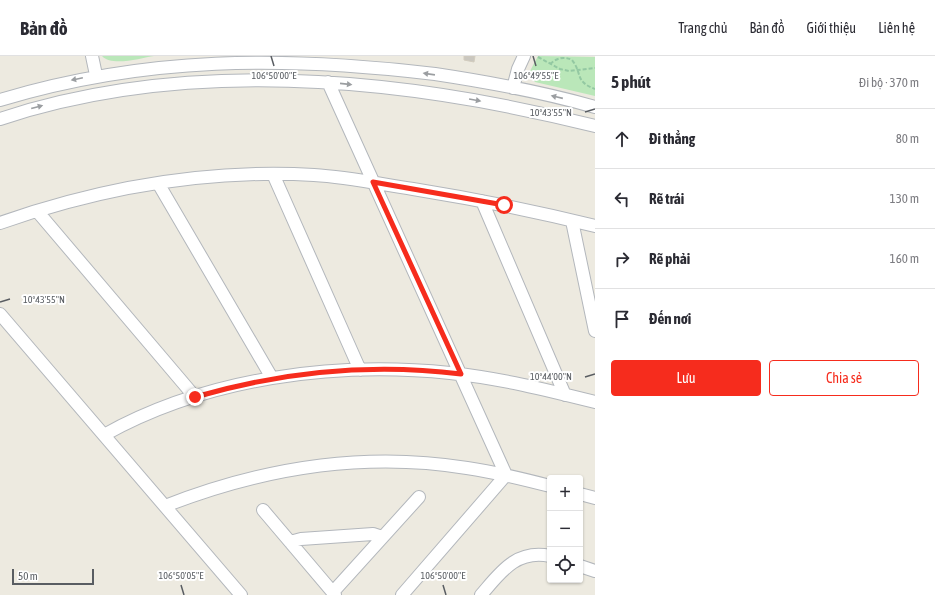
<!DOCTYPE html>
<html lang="vi">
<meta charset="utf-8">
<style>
:root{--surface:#fff;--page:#f7f7f7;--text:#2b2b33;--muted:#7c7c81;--line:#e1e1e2;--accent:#f62c1d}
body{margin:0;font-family:"Asap Condensed",sans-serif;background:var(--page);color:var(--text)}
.controls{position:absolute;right:12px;bottom:12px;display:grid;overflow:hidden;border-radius:4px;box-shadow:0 1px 3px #0004}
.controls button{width:36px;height:36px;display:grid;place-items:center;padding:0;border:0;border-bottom:1px solid var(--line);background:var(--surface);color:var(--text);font:20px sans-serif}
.scale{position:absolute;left:12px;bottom:10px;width:82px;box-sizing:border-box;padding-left:4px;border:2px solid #595d62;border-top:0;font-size:11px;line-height:14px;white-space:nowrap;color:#595d62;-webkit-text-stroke:3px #fff;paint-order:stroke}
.stop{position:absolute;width:12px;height:12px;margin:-9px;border:3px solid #f62c1d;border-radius:50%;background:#fff}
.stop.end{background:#f62c1d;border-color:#fff;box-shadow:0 1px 4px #0008}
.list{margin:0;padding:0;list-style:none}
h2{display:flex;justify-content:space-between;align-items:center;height:52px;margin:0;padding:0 16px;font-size:17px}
h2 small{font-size:13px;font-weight:400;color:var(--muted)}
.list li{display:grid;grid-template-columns:26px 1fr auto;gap:12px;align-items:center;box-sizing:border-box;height:60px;padding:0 16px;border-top:1px solid var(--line)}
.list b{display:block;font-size:15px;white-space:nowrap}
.list em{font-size:13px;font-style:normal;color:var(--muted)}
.actions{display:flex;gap:8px;padding:12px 16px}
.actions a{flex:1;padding:9px 0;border:1px solid var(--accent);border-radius:4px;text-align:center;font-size:14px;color:var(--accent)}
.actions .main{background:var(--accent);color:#fff}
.icon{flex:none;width:22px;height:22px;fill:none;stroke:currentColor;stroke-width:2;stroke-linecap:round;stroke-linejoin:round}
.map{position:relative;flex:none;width:595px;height:539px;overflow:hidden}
header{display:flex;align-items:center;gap:24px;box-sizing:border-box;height:56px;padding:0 20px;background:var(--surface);border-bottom:1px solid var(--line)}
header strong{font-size:19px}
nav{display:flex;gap:22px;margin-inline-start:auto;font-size:14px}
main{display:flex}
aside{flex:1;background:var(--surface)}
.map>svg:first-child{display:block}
.green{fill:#bae7b9}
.building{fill:#cac7bf;stroke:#d2ccbe}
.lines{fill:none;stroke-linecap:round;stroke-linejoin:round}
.minor-casing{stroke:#b3b7bc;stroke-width:14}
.path{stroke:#93c8a2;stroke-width:2;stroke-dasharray:4 2;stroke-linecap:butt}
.minor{stroke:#fff;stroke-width:12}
.oneway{fill:#9b9ea1}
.route{stroke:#f62c1d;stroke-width:5}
.ticks{fill:none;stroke:#595d62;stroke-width:1.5}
.ticks-label{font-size:10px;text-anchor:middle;fill:#595d62;stroke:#fff;stroke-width:4;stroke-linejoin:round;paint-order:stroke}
</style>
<header>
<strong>Bản đồ</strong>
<nav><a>Trang chủ</a><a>Bản đồ</a><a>Giới thiệu</a><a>Liên hệ</a></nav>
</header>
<main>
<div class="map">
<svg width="595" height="539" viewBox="0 0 595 539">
<rect width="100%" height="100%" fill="#edeae0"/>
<path class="green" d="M102 0H154C141 2 112 11 102 0Z
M538 0 595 1V40L535 26 530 19V15Z"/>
<path class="building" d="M464 0H475L474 6 464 4Z"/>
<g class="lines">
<g class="minor-casing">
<path id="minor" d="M92 0 96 19
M328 26 506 419 402 539
M513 32 518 13 524 0
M0 44C146 0 284 0 435 18 488 26 543 36 595 51
M0 63C191 0 403 22 595 70
M273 118 360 314
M158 127 272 322
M482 145 565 339
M37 155 195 341
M572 165 595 275
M0 167C100 132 208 113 314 119 348 121 380 128 413 133 475 143 535 155 595 170
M0 258 241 539
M104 379C206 322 334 305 450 317 499 322 547 334 595 346
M580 438 595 442
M165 450C262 412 363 395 467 412 495 416 523 423 550 430
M263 454 335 539
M290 486 301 483 373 478 382 481
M580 510 595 515
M333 536 419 441
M481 539C500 517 516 493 550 500"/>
</g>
<path class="path" d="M538 1 560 13 569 15 595 12
M550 8C557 2 564 0 572 4 583 18 574 25 595 33"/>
<use href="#minor" class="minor"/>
</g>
<defs><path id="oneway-solid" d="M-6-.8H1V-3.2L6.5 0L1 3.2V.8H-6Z"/></defs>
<g class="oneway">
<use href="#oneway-solid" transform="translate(429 18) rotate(-172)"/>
<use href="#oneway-solid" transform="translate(77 23) rotate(168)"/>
<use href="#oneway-solid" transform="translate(346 28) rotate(6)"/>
<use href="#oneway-solid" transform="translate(557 41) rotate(-167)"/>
<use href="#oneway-solid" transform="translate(475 44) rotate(10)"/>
<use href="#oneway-solid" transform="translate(37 51) rotate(-15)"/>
</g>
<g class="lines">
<path class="route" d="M195 341C281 316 371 307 461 318L373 126 504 149"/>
</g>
<path class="ticks" d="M271 0 274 10M533 0 536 10M585 56 595 53M0 246 10 243M585 321 595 318M181 529 184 539M443 529 446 539"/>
<g class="ticks-label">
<text x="274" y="23">106°50'00"E</text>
<text x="536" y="23">106°49'55"E</text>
<text x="551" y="60">10°43'55"N</text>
<text x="44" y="247">10°43'55"N</text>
<text x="551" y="324">10°44'00"N</text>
<text x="181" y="523">106°50'05"E</text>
<text x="443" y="523">106°50'00"E</text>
</g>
</svg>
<div class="controls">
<button>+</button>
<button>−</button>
<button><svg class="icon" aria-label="locate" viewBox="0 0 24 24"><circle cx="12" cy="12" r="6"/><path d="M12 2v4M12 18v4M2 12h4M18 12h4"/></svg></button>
</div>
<div class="scale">50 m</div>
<div class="stop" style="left:504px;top:149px"></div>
<div class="stop end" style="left:195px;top:341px"></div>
</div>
<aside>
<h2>5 phút<small>Đi bộ · 370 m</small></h2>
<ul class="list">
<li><svg class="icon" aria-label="ahead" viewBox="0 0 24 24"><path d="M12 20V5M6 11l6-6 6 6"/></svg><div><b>Đi thẳng</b></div><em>80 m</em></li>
<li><svg class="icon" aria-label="left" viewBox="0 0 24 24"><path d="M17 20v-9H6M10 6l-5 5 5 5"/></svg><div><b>Rẽ trái</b></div><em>130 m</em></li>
<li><svg class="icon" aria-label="right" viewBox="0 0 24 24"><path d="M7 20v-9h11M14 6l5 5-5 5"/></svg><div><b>Rẽ phải</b></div><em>160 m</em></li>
<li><svg class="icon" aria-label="arrive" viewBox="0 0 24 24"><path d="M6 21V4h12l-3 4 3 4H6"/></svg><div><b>Đến nơi</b></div></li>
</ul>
<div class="actions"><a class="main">Lưu</a><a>Chia sẻ</a></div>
</aside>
</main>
